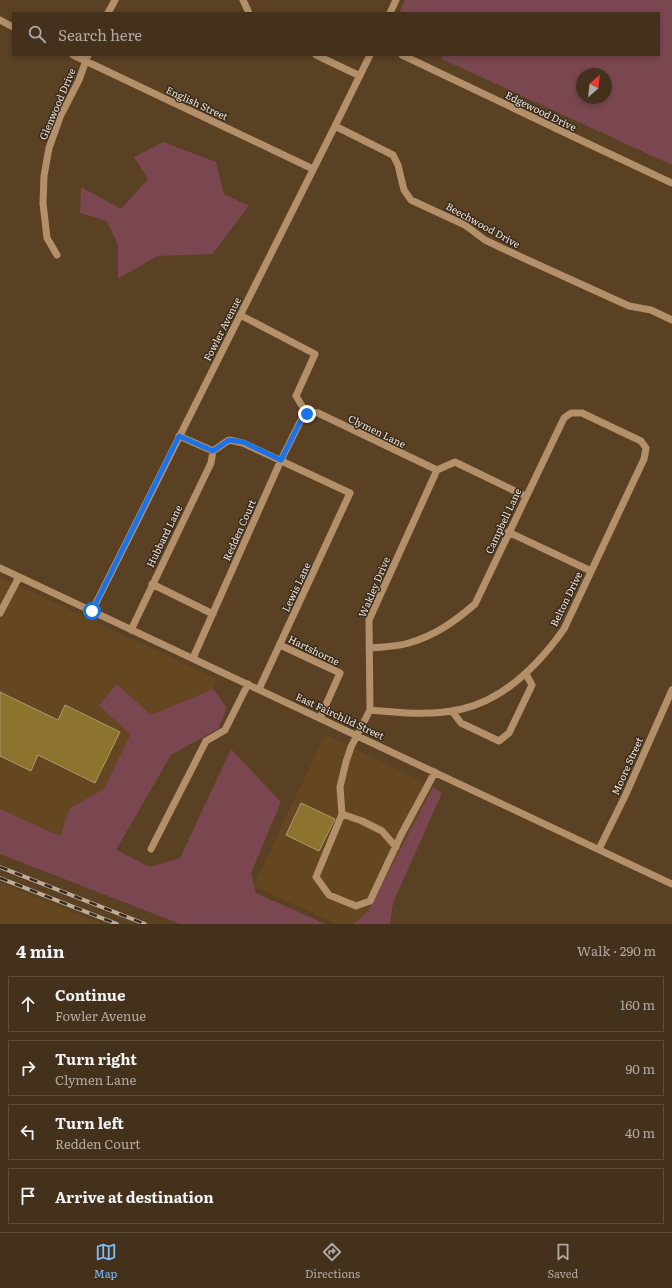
<!DOCTYPE html>
<meta charset="utf-8">
<style>
:root{--surface:#44311b;--page:#4e3d28;--text:#f1f3f6;--muted:#afa9a3;--line:#5c4c3a;--accent:#7fbdfa}
body{margin:0;font-family:Literata,serif;background:var(--page);color:var(--text)}
.compass{position:absolute;left:576px;top:68px;width:36px;height:36px;border-radius:50%;background:var(--surface);box-shadow:0 2px 6px #0003;rotate:27deg}
.stop{position:absolute;width:12px;height:12px;margin:-9px;border:3px solid #1a73e8;border-radius:50%;background:#fff}
.stop.end{background:#1a73e8;border-color:#fff;box-shadow:0 1px 4px #0008}
.list{margin:0;padding:0;list-style:none}
h2{display:flex;justify-content:space-between;align-items:center;height:52px;margin:0;padding:0 16px;font-size:17px}
h2 small{font-size:13px;font-weight:400;color:var(--muted)}
.list li{display:grid;grid-template-columns:26px 1fr auto;gap:12px;align-items:center;box-sizing:border-box;height:56px;margin:0 8px 8px;padding:0 8px;border:1px solid var(--line);border-radius:0px}
.list b{display:block;font-size:15px;white-space:nowrap}
.list p{margin:0;font-size:13px;white-space:nowrap;color:var(--muted)}
.list em{font-size:13px;font-style:normal;color:var(--muted)}
.icon{flex:none;width:22px;height:22px;fill:none;stroke:currentColor;stroke-width:2;stroke-linecap:round;stroke-linejoin:round}
.map{position:relative;flex:none;width:672px;height:924px;overflow:hidden}
.search{position:absolute;background:var(--surface);box-shadow:0 2px 6px #0003;left:12px;right:12px;top:12px;height:44px;display:flex;align-items:center;gap:10px;box-sizing:border-box;padding:0 14px;border-radius:0px;color:var(--muted);font-size:15px}
.sheet{height:308px;background:var(--surface)}
nav{display:flex;justify-content:space-around;align-items:center;box-sizing:border-box;height:56px;border-top:1px solid var(--line);background:var(--surface);font-size:11px;color:var(--muted)}
nav a{display:grid;justify-items:center;gap:2px}
nav .on{color:var(--accent)}
.map>svg:first-child{display:block}
.built{fill:#644621}
.green{fill:#7a4750;fill-rule:evenodd}
.building{fill:#8c732e;stroke:#a99a73}
.lines{fill:none;stroke-linecap:round;stroke-linejoin:round}
.minor{stroke:#b39069;stroke-width:7}
.rail-casing{stroke:#bfac97;stroke-width:4}
.rail{stroke:#372b1e;stroke-width:2.5;stroke-dasharray:8;stroke-linecap:butt}
.route{stroke:#1a73e8;stroke-width:5}
.labels{text-anchor:middle;stroke-width:3;stroke-linejoin:round;paint-order:stroke}
.street-label{font-size:10px;fill:#f2e2d2;stroke:#372b1e}
</style>
<div class="map">
<svg width="672" height="924" viewBox="0 0 672 924">
<rect width="100%" height="100%" fill="#5b4124"/>
<path class="built" d="M0 577 217 679 213 689 151 715 117 684 99 705 130 735 104 789 70 808 60 836 0 809Z
M325 734 433 787 368 911 353 924H337L254 886Z
M0 883 103 924H0Z"/>
<path class="green" d="M405 0H672V165L442 59 441 55H659V13H399ZM582 74H606V98H582Z
M163 142 216 162 224 194 249 206 212 254 157 256 118 279V245L107 221 80 213 81 187 121 209 148 179 134 157Z
M117 684 151 715 213 689 227 708 218 729 171 755 116 850 150 867 180 858 231 749 281 802 251 873 256 893 325 924H180L0 854V809L60 836 70 808 104 789 130 735 99 705Z
M433 787 442 793 393 903 390 924H353L368 911Z"/>
<path class="building" d="M0 692 58 720 65 705 120 732 95 783 38 755 31 771 0 756Z
M301 803 335 819 319 851 286 835Z"/>
<g class="lines">
<path class="minor" d="M243 0 249 13
M108 13 115 0
M390 13 396 0
M0 20 13 27
M73 55 313 169
M316 55 360 76
M402 55 574 137 672 183
M335 126 393 155 398 165 404 190 411 200 465 225 485 240 519 256 629 306 651 310 672 320
M57 255 47 238 43 203 44 176 49 148 60 117 79 80 88 55
M240 315 315 354 296 396 307 414
M179 436 213 451 229 440 243 443 350 493 259 689
M508 532 591 571
M0 568 672 884
M152 584 213 614
M92 611 335 126 370 55
M0 613 19 577
M131 630 211 463 213 451
M280 645 340 673 320 718
M369 648C382 647 396 647 409 643 436 635 454 622 475 604L564 418 571 413H582L641 441 646 448 644 459 564 629C539 664 506 699 462 709 432 716 401 713 370 710
M193 658 281 460 301 420 308 412 318 413 437 470
M452 711 461 723 499 741 509 733 532 685 526 674
M435 772 401 835 370 901 356 906 329 895 316 877 342 814 340 787 346 762 351 747 370 710 369 620 437 470 455 462 525 496
M342 814 362 821 382 831 396 847
M151 849 206 741 225 730 248 684
M599 849 626 794 672 690"/>
<g class="rail-casing">
<path id="rail" d="M0 867 145 924
M0 878 117 924"/>
</g>
<use href="#rail" class="rail"/>
</g>
<g class="lines">
<path class="route" d="M92 611 179 436 213 451 229 440 243 442 281 460 301 420 307 414"/>
</g>
<g class="labels">
<g class="street-label">
<text transform="translate(197 103) rotate(25)" y="4">English Street</text>
<text transform="translate(57 104) rotate(-67)" y="4">Glenwood Drive</text>
<text transform="translate(541 111) rotate(26)" y="4">Edgewood Drive</text>
<text transform="translate(483 225) rotate(29)" y="4">Beechwood Drive</text>
<text transform="translate(222 329) rotate(-63)" y="4">Fowler Avenue</text>
<text transform="translate(377 431) rotate(26)" y="4">Clymen Lane</text>
<text transform="translate(503 521) rotate(-65)" y="4">Campbell Lane</text>
<text transform="translate(239 530) rotate(-66)" y="4">Redden Court</text>
<text transform="translate(164 536) rotate(-64)" y="4">Hubbard Lane</text>
<text transform="translate(296 587) rotate(-65)" y="4">Lewis Lane</text>
<text transform="translate(374 587) rotate(-67)" y="4">Wakley Drive</text>
<text transform="translate(566 599) rotate(-64)" y="4">Belton Drive</text>
<text transform="translate(314 650) rotate(26)" y="4">Hartshorne</text>
<text transform="translate(340 716) rotate(25)" y="4">East Fairchild Street</text>
<text transform="translate(627 766) rotate(-66)" y="4">Moore Street</text>
</g>
</g>
</svg>
<svg class="compass" viewBox="-18 -18 36 36"><path d="M0-13l5 13h-10z" fill="#e53935"/><path d="M0 13l5-13h-10z" fill="#afa9a3"/></svg>
<div class="stop" style="left:92px;top:611px"></div>
<div class="stop end" style="left:307px;top:414px"></div>
<div class="search"><svg class="icon" aria-label="search" viewBox="0 0 24 24"><circle cx="10" cy="10" r="6"/><path d="M15 15l6 6"/></svg>Search here</div>
</div>
<section class="sheet">
<h2>4 min<small>Walk · 290 m</small></h2>
<ul class="list">
<li><svg class="icon" aria-label="ahead" viewBox="0 0 24 24"><path d="M12 20V5M6 11l6-6 6 6"/></svg><div><b>Continue</b><p>Fowler Avenue</p></div><em>160 m</em></li>
<li><svg class="icon" aria-label="right" viewBox="0 0 24 24"><path d="M7 20v-9h11M14 6l5 5-5 5"/></svg><div><b>Turn right</b><p>Clymen Lane</p></div><em>90 m</em></li>
<li><svg class="icon" aria-label="left" viewBox="0 0 24 24"><path d="M17 20v-9H6M10 6l-5 5 5 5"/></svg><div><b>Turn left</b><p>Redden Court</p></div><em>40 m</em></li>
<li><svg class="icon" aria-label="arrive" viewBox="0 0 24 24"><path d="M6 21V4h12l-3 4 3 4H6"/></svg><div><b>Arrive at destination</b></div></li>
</ul>
</section>
<nav>
<a class="on"><svg class="icon" aria-label="map" viewBox="0 0 24 24"><path d="M3 6l6-2 6 2 6-2v14l-6 2-6-2-6 2zM9 4v14M15 6v14"/></svg>Map</a>
<a><svg class="icon" aria-label="directions" viewBox="0 0 24 24"><path d="M12 3l9 9-9 9-9-9zM9 14v-3h6M13 9l2 2-2 2"/></svg>Directions</a>
<a><svg class="icon" aria-label="saved" viewBox="0 0 24 24"><path d="M7 4h10v16l-5-4-5 4z"/></svg>Saved</a>
</nav>
